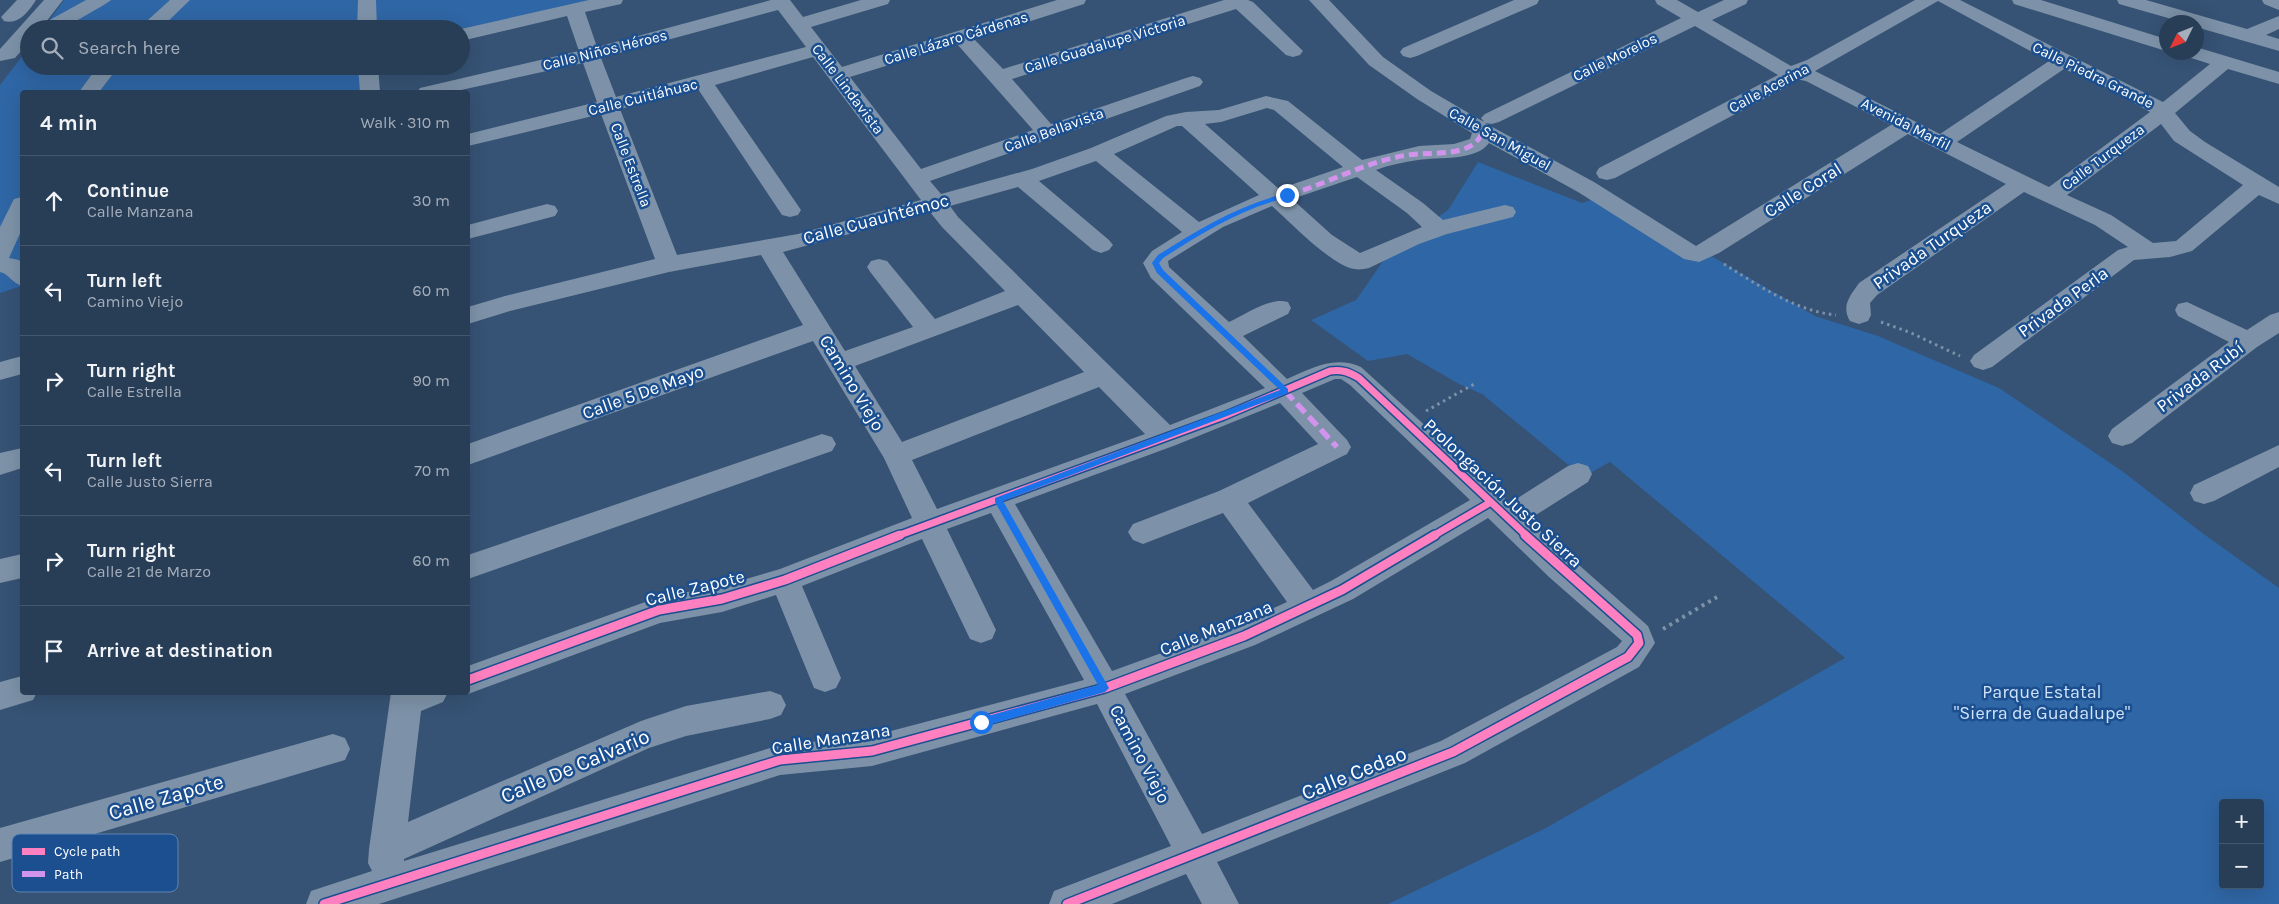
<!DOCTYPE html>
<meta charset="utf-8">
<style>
:root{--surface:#283e57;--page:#30455d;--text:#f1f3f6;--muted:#a5aeba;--line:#44576d}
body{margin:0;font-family:Karla,sans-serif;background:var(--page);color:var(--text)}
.controls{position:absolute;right:15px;bottom:15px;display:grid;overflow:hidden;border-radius:5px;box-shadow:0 5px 20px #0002}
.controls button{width:45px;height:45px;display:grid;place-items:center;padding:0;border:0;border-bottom:1px solid var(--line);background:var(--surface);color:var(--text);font:25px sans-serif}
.compass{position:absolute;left:2159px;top:15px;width:45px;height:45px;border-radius:50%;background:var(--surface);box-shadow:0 5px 20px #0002;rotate:227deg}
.stop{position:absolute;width:15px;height:15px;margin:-11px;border:4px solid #1a73e8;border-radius:50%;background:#fff}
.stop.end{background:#1a73e8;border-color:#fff;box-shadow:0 1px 5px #0008}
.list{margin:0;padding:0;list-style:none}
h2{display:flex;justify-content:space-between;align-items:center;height:65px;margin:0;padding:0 20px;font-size:21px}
h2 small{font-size:16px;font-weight:400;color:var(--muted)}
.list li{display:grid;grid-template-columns:32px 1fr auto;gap:15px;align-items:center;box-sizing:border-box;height:90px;padding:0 20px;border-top:1px solid var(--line)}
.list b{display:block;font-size:19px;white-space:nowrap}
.list p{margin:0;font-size:16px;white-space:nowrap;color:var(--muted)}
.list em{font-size:16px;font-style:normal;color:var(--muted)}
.icon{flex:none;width:28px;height:28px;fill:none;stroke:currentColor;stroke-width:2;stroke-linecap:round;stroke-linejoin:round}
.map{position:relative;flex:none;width:2279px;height:904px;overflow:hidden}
.search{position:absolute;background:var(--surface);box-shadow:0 5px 20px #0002;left:20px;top:20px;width:450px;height:55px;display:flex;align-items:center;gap:12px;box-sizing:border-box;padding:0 18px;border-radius:28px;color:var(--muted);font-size:19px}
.panel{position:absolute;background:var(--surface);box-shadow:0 5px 20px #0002;left:20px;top:90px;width:450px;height:605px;border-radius:5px}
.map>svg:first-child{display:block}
.green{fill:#2f66a5;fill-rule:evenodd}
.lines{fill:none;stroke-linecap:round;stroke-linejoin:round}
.path-far1{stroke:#7d92a8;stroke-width:3;stroke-dasharray:2.5 4;stroke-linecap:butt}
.path{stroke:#7d92a8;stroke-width:4;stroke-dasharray:3 4.5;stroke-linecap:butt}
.minor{fill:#7d92a8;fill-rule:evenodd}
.quiet-far1{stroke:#d193ec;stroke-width:5;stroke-dasharray:9 5;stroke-linecap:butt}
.quiet{stroke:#d193ec;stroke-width:5.5;stroke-dasharray:12 5.5;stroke-linecap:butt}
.cycleway-far1-casing{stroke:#1b4f8f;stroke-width:10}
.cycleway-casing{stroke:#1b4f8f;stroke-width:12}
.cycleway-far1{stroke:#ff80c0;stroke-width:7}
.cycleway{stroke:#ff80c0;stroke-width:9}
.route{fill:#1a73e8}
.labels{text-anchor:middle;stroke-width:5;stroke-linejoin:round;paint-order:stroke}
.far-street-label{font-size:15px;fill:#fff;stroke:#1b4f8f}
.street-label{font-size:18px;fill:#fff;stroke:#1b4f8f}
.park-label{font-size:18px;fill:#cfe3fa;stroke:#1b4f8f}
.near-street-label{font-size:21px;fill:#fff;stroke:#1b4f8f}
.key{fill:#1b4f8f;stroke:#5f84b1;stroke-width:1}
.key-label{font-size:14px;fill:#fff}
</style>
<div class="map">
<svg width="2279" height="904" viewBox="0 0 2279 904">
<rect width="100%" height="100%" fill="#365274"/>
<path class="green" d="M64 0H608L461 30 43 29Z
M29 47V66H364L366 92H22V286L0 293V85Z
M1478 162 1582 203 1591 200 1706 253 1815 316 1878 336 1999 388 2122 471 2201 532 2279 588V904H1388L1544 829 1845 658 1610 462 1583 477 1482 394 1459 384 1407 354 1368 361 1311 320 1356 300 1388 254 1448 210ZM2223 803H2260V885H2223Z"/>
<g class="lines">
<path class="path-far1" d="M1724 264C1758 285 1795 311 1836 315
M1881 322 1909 332 1960 356
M1426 411 1476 383"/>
<path class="path" d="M1663 629 1717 597"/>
<path class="minor" d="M17 0H36C29 11 19 25 4 21L1 17Z
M44 0H63L46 22 86 0H111C110 2 64 28 60 29 50 30 39 29 29 29V42L15 58 0 61V49Z
M170 0H190L160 29H138Z
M358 0H376L377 29H357Z
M589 0H623L621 4 585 12 597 47 771 0H790L803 17 861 0H890L888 4 811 27 842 67 1057 0H1086L1084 4 974 39 1003 69 1224 0H1248L1253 2 1303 51 1300 55 1293 57 1286 55 1236 9 1012 79 1051 124 1186 78 1193 76 1200 78 1203 82 1200 86 930 181 941 194 1032 169 1091 148 1166 116 1186 112 1219 110 1266 96 1288 101 1362 160 1419 146 1454 144 1470 139 1472 133 1417 99 1369 65 1309 0H1329L1383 57 1431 91 1484 122 1481 118 1485 114 1681 18 1657 4 1655 0H1677L1698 12 1724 0H1748L1746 4 1712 20 1791 66 1807 60 1915 0H1960L2163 102 2210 64 2185 56 2182 52H2196V47L2279 72V84L2228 69 2175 113 2190 131 2205 142 2279 187V204L2259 195 2192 251 2170 257 2134 260 1992 367 1983 370 1974 367 1970 361 1974 355 2118 250 2128 247 2095 225 2024 192 1877 295 1870 303 1871 315 1868 321 1859 324 1850 321C1841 306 1850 296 1859 283L2006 184 1908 134 1719 253 1699 262 1684 259 1578 192 1489 143C1477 161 1438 157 1418 160 1404 162 1389 165 1376 170L1423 203 1443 220 1505 205 1513 207 1516 212 1513 217 1447 234 1419 244 1369 268C1364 269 1360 270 1354 269 1331 265 1290 222 1272 206L1223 227 1168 261 1169 267 1229 322C1246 314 1269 297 1288 302L1291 308 1288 314 1243 336 1287 379C1312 368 1334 355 1361 367L1510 503 1568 466 1578 463 1588 466 1592 474 1588 482 1528 520 1648 626 1655 643 1639 667 1465 763 1217 862 1239 904H1202L1186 874 1112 904H1049L1054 891 1171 846 1097 704 872 766 780 775 379 904H306L311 891 372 871 368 863 369 849 391 692H448L443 702 421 711 408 822 641 721 686 706 770 691 781 695 786 705 781 715 770 719 686 736 649 748 404 859V861L780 745 872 736 1084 680 991 513 947 529 996 630 992 639 981 643 970 639 922 539 802 586 841 678 836 688 825 692 814 688 776 595 722 612 660 623 468 694 464 692H468V666L659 597 722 586 780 569 912 518 884 458 813 341 468 465V444L803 325 761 255 669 272 510 311 468 324V307L505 296 655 259 601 114 468 146V134L597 102 583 63 452 92H417L420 88 579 51 567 16 461 41V29ZM1938 1 2049 61 1940 134 1815 71ZM778 10 806 47 616 97 601 58ZM1695 26 1778 75 1599 168 1596 173 1599 178 1607 180 1615 178 1788 86 1796 79 1806 81 1891 125 1696 246 1594 182 1485 123 1492 124 1499 122ZM957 44 1033 130 921 169 850 77ZM813 57 921 200 798 234 677 255 620 109 698 89 782 215 790 217 798 215 801 210 715 85ZM2064 69 2106 87 2150 112 2049 187 1957 142ZM1267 108 1274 110 1343 167 1279 189 1205 124 1221 122ZM2161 124 2174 141 2243 185 2176 241 2153 243 2111 215 2067 195ZM1177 126H1182L1259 195 1199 222 1114 154ZM1096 161 1182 232 1152 251 1143 263 1151 278 1265 388 1170 425 958 217 950 206 1018 187 1093 250 1101 253 1109 250 1113 245 1109 240 1039 181ZM1357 177 1407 213 1422 227 1360 253 1332 235 1292 199ZM930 212 942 227 1005 291 935 319 887 261 879 259 871 261 867 267 871 273 913 327 845 351 783 252ZM1018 305 1084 372 902 442 855 366ZM1335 379H1341L1350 385 1470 500 1331 581 1313 590 1248 503 1347 454 1351 447 1347 440 1302 393ZM1099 387 1145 434 937 509 912 460ZM1280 403 1318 444 1219 491 1133 524 1128 532 1133 540 1143 544 1223 513 1287 602 1233 627 1112 671 1015 504 1176 445ZM1488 518 1549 577 1622 641 1617 647 1441 741 1202 834 1125 694 1255 645 1353 599Z
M1514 0H1539L1537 4 1417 56 1410 58 1403 56 1400 52 1403 48Z
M2012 0H2041L2166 39V51L2014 4Z
M2117 0H2146L2247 29 2279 16V29L2266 35 2279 39V51L2196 27V22H2182L2119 4Z
M2262 0H2279V10L2264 4Z
M98 66H119L99 92H79Z
M358 66H378L380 92H360Z
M22 197V229L9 258 19 260 22 264V286C12 283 9 274 0 272V227L14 199Z
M547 204 555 206 558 211 555 216 468 239V225Z
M2187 302 2247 330 2270 315 2279 312V333L2257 347 2132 443 2122 446 2112 443 2108 436 2112 429 2229 342 2178 316 2175 310 2178 304Z
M22 356V374L0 380V362Z
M822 434 832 437 836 444 832 451 468 579V555Z
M2279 445V467L2214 501 2204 504 2194 501 2190 493 2194 485Z
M22 448V468L0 475V453Z
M22 554V578L0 583V559Z
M22 676V692H37L33 700 0 710V682Z
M333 734 345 738 350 749 345 760 0 862V828Z"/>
<path class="quiet-far1" d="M1276 198C1321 188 1362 162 1408 155 1432 151 1473 159 1483 131"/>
<path class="quiet" d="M1285 391 1337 447"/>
<g class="cycleway-far1-casing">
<path id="cycleway-far1" d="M897 536 1224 416 1330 371C1341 369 1349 372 1359 378L1527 536
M1433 536 1491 502"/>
</g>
<g class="cycleway-casing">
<path id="cycleway" d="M468 680 659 610 722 599 785 580 900 535
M324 904 780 760 872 751 1105 688 1244 636 1342 590 1435 535
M1067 904 1453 752 1628 657 1639 643 1637 635 1525 535"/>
</g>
<use href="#cycleway-far1" class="cycleway-far1"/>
<use href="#cycleway" class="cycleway"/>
</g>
<path class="route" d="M1287 193 1290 195 1289 197C1242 208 1203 232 1163 258L1159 263 1163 270 1288 389V393L1003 501 1109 688 1105 692 981 727 978 725 977 722 981 718 1098 685 995 502V498L1280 390 1157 273 1152 263 1158 255C1199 229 1239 205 1287 193Z"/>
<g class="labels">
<g class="far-street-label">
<text transform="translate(956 38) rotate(-17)" y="5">Calle Lázaro Cárdenas</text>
<text transform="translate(1105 44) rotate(-17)" y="5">Calle Guadalupe Victoria</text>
<text transform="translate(605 50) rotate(-14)" y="5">Calle Niños Héroes</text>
<text transform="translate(1615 57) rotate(-26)" y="5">Calle Morelos</text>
<text transform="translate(2093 75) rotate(26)" y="5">Calle Piedra Grande</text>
<text transform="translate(1769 88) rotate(-28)" y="5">Calle Acerina</text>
<text transform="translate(848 89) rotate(53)" y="5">Calle Lindavista</text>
<text transform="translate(643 97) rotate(-14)" y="5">Calle Cuitláhuac</text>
<text transform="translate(1906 124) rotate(27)" y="5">Avenida Marfil</text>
<text transform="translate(1054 130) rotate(-20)" y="5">Calle Bellavista</text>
<text transform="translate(1500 139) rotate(29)" y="5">Calle San Miguel</text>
<text transform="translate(2103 157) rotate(-37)" y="5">Calle Turqueza</text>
<text transform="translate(631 165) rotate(69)" y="5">Calle Estrella</text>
</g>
<g class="street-label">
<text transform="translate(1803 190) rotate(-32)" y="6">Calle Coral</text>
<text transform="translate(876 219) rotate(-15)" y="6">Calle Cuauhtémoc</text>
<text transform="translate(1932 245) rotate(-35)" y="6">Privada Turqueza</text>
<text transform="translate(2063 302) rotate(-36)" y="6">Privada Perla</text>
<text transform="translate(2200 377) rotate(-37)" y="6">Privada Rubí</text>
<text transform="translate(852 383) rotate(59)" y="6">Camino Viejo</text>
<text transform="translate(643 392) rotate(-20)" y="6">Calle 5 De Mayo</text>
<text transform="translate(1503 493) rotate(43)" y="6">Prolongación Justo Sierra</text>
<text transform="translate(695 588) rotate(-14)" y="6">Calle Zapote</text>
<text transform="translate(1216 628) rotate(-22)" y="6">Calle Manzana</text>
<text transform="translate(831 739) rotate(-9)" y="6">Calle Manzana</text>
<text transform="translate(1140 754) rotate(62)" y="6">Camino Viejo</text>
</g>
<g class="park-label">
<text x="2042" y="698">Parque Estatal<tspan x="2042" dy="21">"Sierra de Guadalupe"</tspan></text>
</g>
<g class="near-street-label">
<text transform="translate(575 766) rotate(-23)" y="7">Calle De Calvario</text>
<text transform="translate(1354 773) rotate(-22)" y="7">Calle Cedao</text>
<text transform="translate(166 797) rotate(-16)" y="7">Calle Zapote</text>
</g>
</g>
<rect x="12" y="834" width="166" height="58" rx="8" class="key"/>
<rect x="22" y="848" width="23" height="7" fill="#ff80c0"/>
<rect x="22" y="871" width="23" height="6" fill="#d193ec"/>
<g class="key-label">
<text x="54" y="856">Cycle path</text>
<text x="54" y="879">Path</text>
</g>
</svg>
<div class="controls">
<button>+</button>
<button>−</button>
</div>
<svg class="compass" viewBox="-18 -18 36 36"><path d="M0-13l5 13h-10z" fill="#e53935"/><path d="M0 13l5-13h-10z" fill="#a5aeba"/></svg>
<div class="stop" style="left:981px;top:722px"></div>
<div class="stop end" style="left:1287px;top:195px"></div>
<div class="search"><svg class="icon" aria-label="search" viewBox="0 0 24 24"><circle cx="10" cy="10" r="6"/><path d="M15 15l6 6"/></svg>Search here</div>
<section class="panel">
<h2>4 min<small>Walk · 310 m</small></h2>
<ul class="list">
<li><svg class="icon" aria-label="ahead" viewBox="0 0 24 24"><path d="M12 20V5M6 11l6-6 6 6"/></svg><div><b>Continue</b><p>Calle Manzana</p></div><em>30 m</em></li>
<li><svg class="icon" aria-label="left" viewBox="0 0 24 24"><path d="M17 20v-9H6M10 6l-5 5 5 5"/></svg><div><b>Turn left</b><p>Camino Viejo</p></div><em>60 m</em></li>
<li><svg class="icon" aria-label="right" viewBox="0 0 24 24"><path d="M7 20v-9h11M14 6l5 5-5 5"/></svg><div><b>Turn right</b><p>Calle Estrella</p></div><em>90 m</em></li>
<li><svg class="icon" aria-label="left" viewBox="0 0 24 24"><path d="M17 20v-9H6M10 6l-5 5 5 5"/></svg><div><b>Turn left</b><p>Calle Justo Sierra</p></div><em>70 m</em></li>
<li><svg class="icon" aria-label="right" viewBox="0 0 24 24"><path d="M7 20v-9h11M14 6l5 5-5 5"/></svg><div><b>Turn right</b><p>Calle 21 de Marzo</p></div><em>60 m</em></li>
<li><svg class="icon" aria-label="arrive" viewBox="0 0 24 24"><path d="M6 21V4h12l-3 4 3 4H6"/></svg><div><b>Arrive at destination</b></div></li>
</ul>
</section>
</div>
